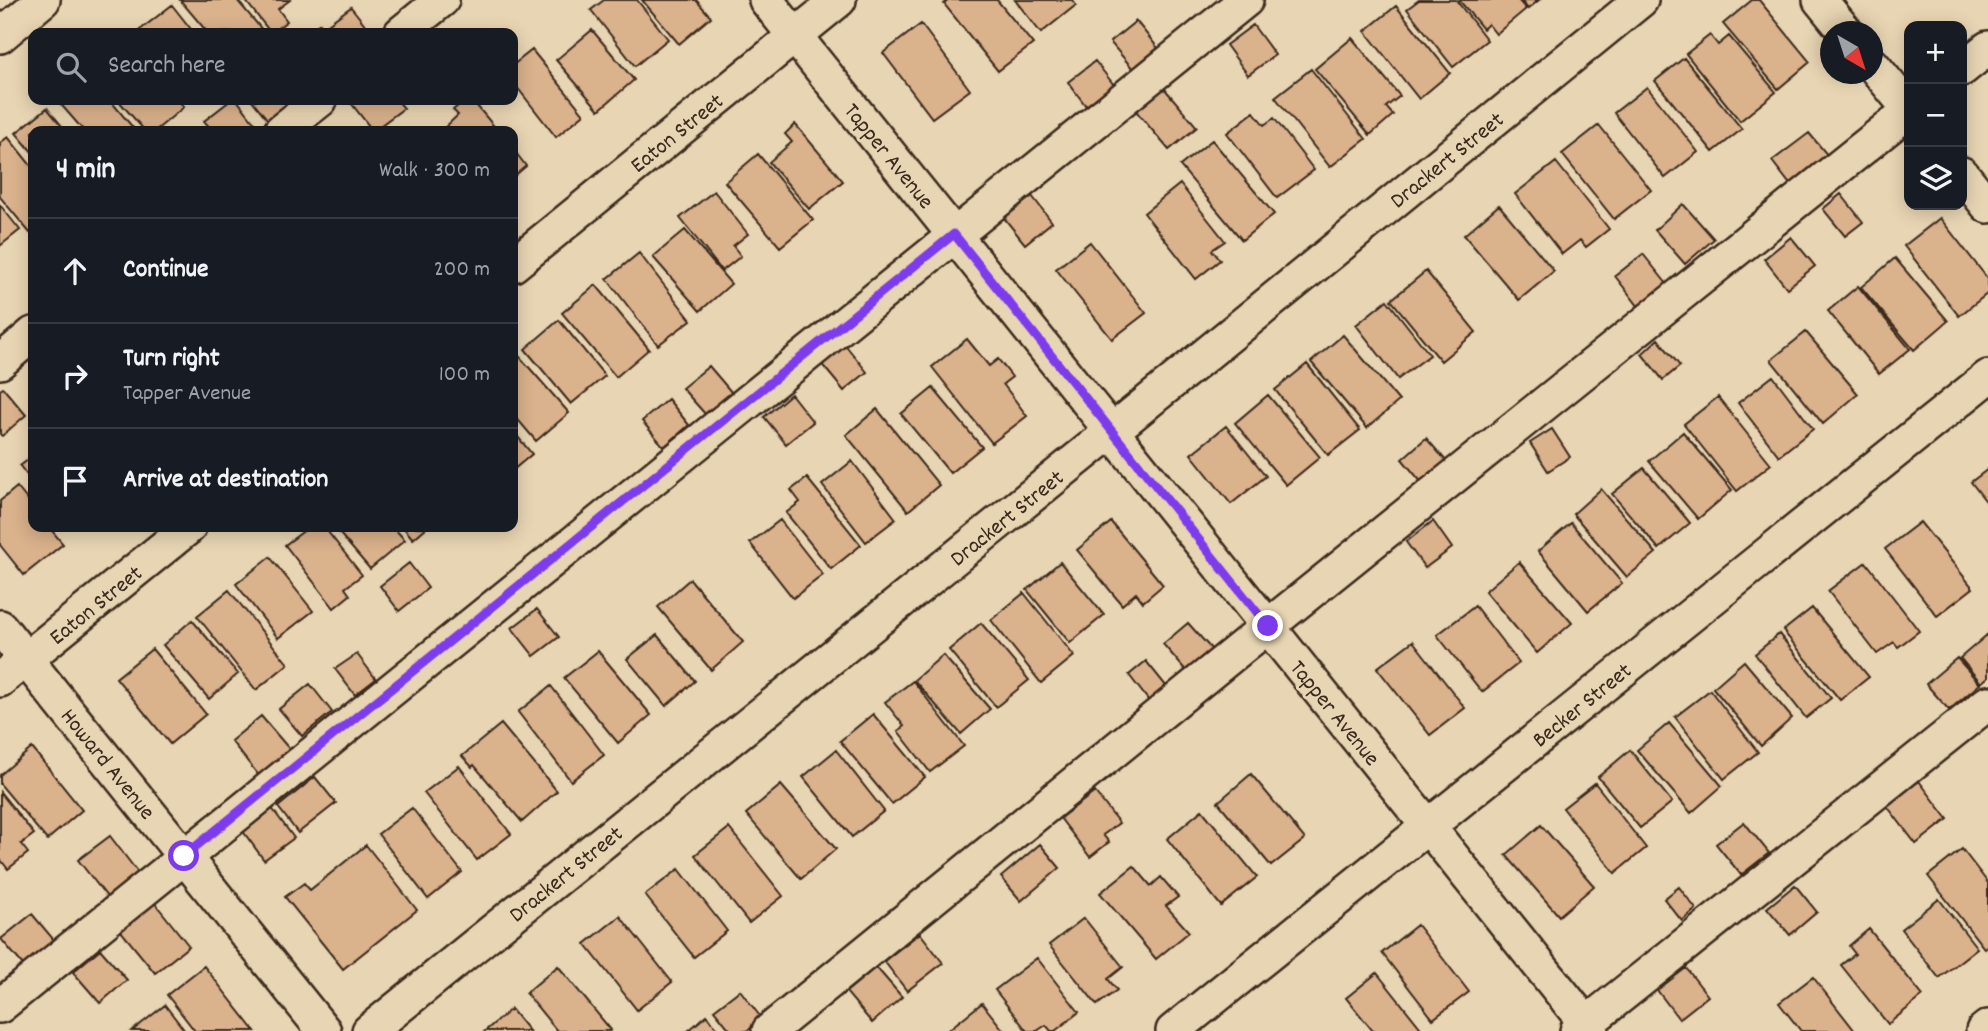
<!DOCTYPE html>
<meta charset="utf-8">
<style>
:root{--surface:#171b24;--page:#242831;--text:#f1f3f6;--muted:#9ea1a6;--line:#363941}
body{margin:0;font-family:Dekko,sans-serif;background:var(--page);color:var(--text)}
.controls{position:absolute;right:21px;top:21px;display:grid;overflow:hidden;border-radius:14px;box-shadow:0 4px 18px #0003}
.controls button{width:63px;height:63px;display:grid;place-items:center;padding:0;border:0;border-bottom:2px solid var(--line);background:var(--surface);color:var(--text);font:35px sans-serif}
.compass{position:absolute;left:1820px;top:21px;width:63px;height:63px;border-radius:50%;background:var(--surface);box-shadow:0 4px 18px #0003;rotate:141deg}
.stop{position:absolute;width:21px;height:21px;margin:-16px;border:5px solid #7c3aed;border-radius:50%;background:#fff}
.stop.end{background:#7c3aed;border-color:#fff;box-shadow:0 2px 7px #0008}
.list{margin:0;padding:0;list-style:none}
h2{display:flex;justify-content:space-between;align-items:center;height:91px;margin:0;padding:0 28px;font-size:30px}
h2 small{font-size:23px;font-weight:400;color:var(--muted)}
.list li{display:grid;grid-template-columns:46px 1fr auto;gap:21px;align-items:center;box-sizing:border-box;height:105px;padding:0 28px;border-top:2px solid var(--line)}
.list b{display:block;font-size:26px;white-space:nowrap}
.list p{margin:0;font-size:23px;white-space:nowrap;color:var(--muted)}
.list em{font-size:23px;font-style:normal;color:var(--muted)}
.icon{flex:none;width:38px;height:38px;fill:none;stroke:currentColor;stroke-width:2;stroke-linecap:round;stroke-linejoin:round}
.map{position:relative;flex:none;width:1988px;height:1031px;overflow:hidden}
.search{position:absolute;background:var(--surface);box-shadow:0 4px 18px #0003;left:28px;top:28px;width:490px;height:77px;display:flex;align-items:center;gap:18px;box-sizing:border-box;padding:0 24px;border-radius:14px;color:var(--muted);font-size:26px}
.panel{position:absolute;background:var(--surface);box-shadow:0 4px 18px #0003;left:28px;top:126px;width:490px;height:406px;border-radius:14px}
.map>svg:first-child{display:block}
.building{fill:#dab28c;stroke:#3b2a1e;stroke-width:2}
.lines{fill:none;stroke-linecap:round;stroke-linejoin:round}
.minor-casing{stroke:#3b2a1e;stroke-width:38}
.minor{stroke:#e8d5b3;stroke-width:33}
.route{stroke:#7c3aed;stroke-width:9}
.labels{text-anchor:middle;stroke-width:6;stroke-linejoin:round;paint-order:stroke}
.street-label{font-size:23px;fill:#3b2a1e;stroke:#e8d5b3}
</style>
<div class="map">
<svg width="1988" height="1031" viewBox="0 0 1988 1031">
<rect width="100%" height="100%" fill="#e8d5b3"/>
<filter id="ink" filterUnits="userSpaceOnUse"><feTurbulence type="fractalNoise" baseFrequency=".0143" numOctaves="2"/><feDisplacementMap in="SourceGraphic" scale="14" xChannelSelector="R" yChannelSelector="G"/><feConvolveMatrix kernelMatrix="1 2 1 2 8 2 1 2 1" color-interpolation-filters="sRGB"/></filter>
<g filter="url(#ink)">
<path class="building" d="M180 0H237L264 32 208 33Z
M245 0H290L278 9 287 21 271 33Z
M604 0H637L668 39 635 66 591 10Z
M642 0H696L711 17 679 44Z
M949 0H997L1033 44 998 71 944 4Z
M1015 0H1072L1076 5 1041 33Z
M1419 0H1456L1487 40 1453 67 1407 9Z
M1459 0H1518L1526 9 1496 34 1488 24 1483 29Z
M1521 0H1539L1528 9Z
M1752 0H1759L1810 62 1778 89 1723 24Z
M172 5 194 33H136Z
M1396 6 1450 73 1419 99 1365 31Z
M351 7 370 31 368 33H335L328 24Z
M1136 21 1158 48 1133 69 1110 42Z
M320 23 328 33H306Z
M921 24 970 90 932 118 883 53Z
M1253 25 1275 55 1248 75 1226 45Z
M592 30 634 80 599 110 556 60Z
M1710 35 1718 45 1729 36 1776 92 1740 121 1686 54Z
M1352 38 1400 96 1386 107 1393 115 1370 135 1315 69Z
M532 50 584 114 556 137 513 82V65Z
M1684 58 1742 129 1713 152 1655 81Z
M1095 61 1114 85 1086 106 1068 82Z
M1311 69 1366 139 1330 167 1275 97Z
M1647 87 1698 152 1665 178 1614 113Z
M1164 88 1197 127 1169 150 1136 111Z
M57 100H110L135 130 84 131Z
M118 100H178L184 107 155 131H145Z
M231 100H237L258 127 252 131H213L204 121Z
M252 100H294L268 120Z
M355 100H397L404 108 373 131 351 103Z
M465 100H472L498 131H441L458 115 453 110Z
M47 108 66 131H33V153L16 133Z
M1254 112 1264 125 1274 118 1314 170 1277 198 1227 133Z
M795 124 843 181 809 209 769 162 792 142 785 134Z
M1599 125 1651 190 1614 219 1562 154Z
M1809 133 1829 157 1792 187 1772 161Z
M8 137 33 168V230L30 233 0 197V143Z
M1212 140 1274 214 1242 240 1180 166Z
M513 149 526 166 513 177Z
M758 154 813 220 780 247 725 182Z
M1556 162 1609 229 1586 247 1580 240 1562 254 1515 194Z
M1180 184 1225 241 1212 250 1220 260 1196 279 1144 213Z
M714 191 748 234 733 246 741 256 722 271 680 218Z
M1841 194 1863 222 1845 236 1823 209Z
M1032 196 1052 222 1025 244 1004 218Z
M1683 204 1714 239 1685 264 1655 230Z
M0 205 20 230 0 246Z
M1499 205 1554 271 1519 300 1464 235Z
M1940 218 1988 279V293L1959 316 1904 246Z
M685 230 731 284 700 311 653 257Z
M1791 237 1815 266 1787 288 1764 259Z
M1090 242 1146 313 1112 339 1056 269Z
M639 253 691 320 658 345 607 279Z
M1643 254 1667 284 1639 307 1615 276Z
M1895 258 1948 321 1914 350 1861 287Z
M1426 271 1476 332 1441 361 1391 300Z
M596 285 649 349 616 377 562 313Z
M1858 286 1910 349 1879 374 1828 311Z
M1387 300 1430 355 1398 379 1356 325Z
M559 320 605 376 571 404 525 349Z
M1806 332 1858 394 1823 424 1771 360Z
M1343 335 1399 401 1367 428 1311 362Z
M967 339 989 366 998 359 1012 377 1003 384 1027 416 992 443 932 367Z
M1658 339 1680 366 1663 380 1642 354Z
M843 342 867 372 844 391 820 362Z
M519 356 569 413 536 441 513 414V361Z
M1307 364 1360 430 1328 455 1275 390Z
M709 366 732 393 706 415 682 388Z
M1773 376 1813 429 1779 456 1738 403Z
M3 388 26 415 2 436 0 434V390Z
M933 388 982 447 950 473 901 414Z
M791 394 813 422 786 444 764 417Z
M1268 395 1320 457 1286 485 1235 423Z
M1718 397 1771 464 1737 491 1684 424Z
M668 399 689 425 664 447 642 421Z
M877 409 939 485 908 511 846 435Z
M1226 426 1266 476 1231 504 1191 454Z
M1552 429 1570 457 1548 471 1530 443Z
M513 431 532 454 513 470Z
M1683 432 1732 490 1698 519 1649 461Z
M1426 438 1447 462 1422 483 1402 459Z
M33 456V483L20 466Z
M852 461 896 519 866 542 822 485Z
M1644 468 1690 523 1659 549 1612 494Z
M1988 469V504L1971 482Z
M807 478 861 545 831 569 786 513 800 502 791 490Z
M17 487 33 507V527H49L63 544 24 575 0 545V501Z
M1601 489 1656 553 1627 577 1573 514Z
M780 520 823 575 793 598 750 543Z
M1433 521 1452 548 1425 568 1406 542Z
M1111 522 1163 585 1143 602 1136 593 1122 605 1077 550Z
M1920 522 1973 588 1937 616 1885 549Z
M1571 523 1622 583 1588 611 1538 551Z
M309 527H324L362 575 345 588 350 595 334 608 285 545Z
M334 527H393L405 540 370 569Z
M403 527H427L413 539Z
M270 557 313 611 278 638 236 584Z
M1060 562 1104 615 1070 643 1027 590Z
M1519 562 1572 623 1537 653 1485 591Z
M1866 562 1919 631 1898 647 1894 642 1877 654 1828 591Z
M409 563 428 588 399 611 380 586Z
M690 579 743 642 711 670 658 607Z
M229 590 288 664 256 690 197 616Z
M1024 593 1074 656 1041 683 991 620Z
M1475 606 1519 663 1482 692 1437 635Z
M1812 608 1869 677 1840 700 1783 631Z
M537 609 559 637 534 656 512 628Z
M192 620 238 674 209 699 163 645Z
M981 623 1029 680 996 707 949 650Z
M1188 623 1213 651 1188 673 1163 644Z
M1779 634 1831 698 1806 718 1755 654Z
M1988 634V677L1981 683 1960 658Z
M657 635 695 681 666 706 627 659Z
M1413 641 1465 708 1430 735 1377 668Z
M152 649 206 714 170 744 116 678Z
M598 651 651 715 618 743 564 678Z
M357 654 376 679 355 695 335 669Z
M943 655 990 709 961 734 914 680Z
M1957 658 1980 684 1949 710 1926 684Z
M1146 661 1167 687 1149 701 1129 675Z
M1744 661 1792 718 1761 746 1713 688Z
M913 681 964 746 930 772 898 731 904 726 885 702Z
M310 684 332 712 302 736 279 709Z
M551 686 604 755 571 781 518 712Z
M1710 690 1758 752 1724 779 1675 717Z
M873 714 925 777 892 804 840 741Z
M261 716 291 751 260 777 231 741Z
M1669 723 1722 786 1691 813 1637 750Z
M501 724 557 791 522 822 474 765 472 767 462 756Z
M32 748 82 810 47 840 0 784V775Z
M836 750 884 811 852 837 803 777Z
M1630 750 1672 802 1640 828 1598 777Z
M459 766 511 834 477 860 424 793Z
M1251 774 1305 839 1271 866 1218 802Z
M315 777 336 803 298 833 278 807Z
M1919 781 1948 819 1916 844 1887 806Z
M1595 783 1646 848 1615 873 1563 808Z
M781 785 836 849 801 879 746 814Z
M0 792 34 834 21 844 28 853 8 869 0 859Z
M1095 792 1119 823 1103 835 1109 842 1090 857 1060 818Z
M271 807 294 838 264 860 242 830Z
M412 808 462 872 428 899 378 834Z
M1202 810 1257 877 1221 906 1167 839Z
M1744 822 1769 853 1741 875 1716 844Z
M1541 825 1594 886 1559 916 1506 855Z
M729 828 783 896 749 923 695 855Z
M110 836 139 874 108 898 78 860Z
M1040 844 1060 868 1021 901 1001 877Z
M366 845 417 910 343 969 285 897 304 883 310 890Z
M1962 849 1988 883V945L1984 948 1928 876Z
M1134 866 1151 886 1161 877 1178 897 1166 906 1189 932 1156 959 1100 893Z
M679 869 727 931 694 957 645 895Z
M1795 885 1817 912 1790 935 1767 908Z
M1679 887 1696 909 1682 921 1664 899Z
M1939 899 1977 948 1939 978 1901 929Z
M154 902 189 946 155 973 120 930Z
M32 914 54 940 23 965 1 939Z
M620 916 672 982 637 1010 585 944Z
M1084 918 1123 967 1108 979 1117 990 1097 1005 1049 945Z
M1417 925 1469 992 1433 1019 1382 953Z
M1869 929 1923 996 1888 1024 1841 965 1855 954 1849 946Z
M920 933 943 963 907 991 884 961Z
M100 949 127 980 100 1003 73 972Z
M1037 958 1079 1012 1055 1031H1051L1046 1025 1037 1031H1027L995 990Z
M204 966 255 1031H195L167 995Z
M558 966 611 1030 610 1031H557L526 993Z
M876 967 902 997 872 1023 846 992Z
M1686 968 1708 996 1679 1019 1657 990Z
M1377 973 1423 1031H1373L1346 998Z
M1813 977 1855 1031H1801L1779 1003Z
M740 990 762 1019 747 1031H731L714 1010Z
M982 1003 1004 1031H949L948 1030Z
M165 1005 185 1031H132Z
M511 1009 529 1031H485Z
M707 1015 719 1031H688Z"/>
<g class="lines">
<g class="minor-casing">
<path id="minor" d="M766 0 1592 1031
M1820 0 1846 32
M401 33 442 0
M0 36 43 0
M1872 64 1909 109
M1962 69 1988 48
M281 131 320 100
M1962 174 1988 206
M513 265 839 0
M0 362 33 334
M0 627 324 1031
M0 680 189 527
M0 1006 1246 0
M369 1031 1112 431 1641 0
M769 1031 1268 626 1909 111
M1173 1031 1988 377
M1577 1031 1988 703
M1983 1031 1988 1027"/>
</g>
<use href="#minor" class="minor"/>
</g>
</g>
<g class="lines" filter="url(#ink)">
<path class="route" d="M184 856 954 234 1268 626"/>
</g>
<g class="labels">
<g class="street-label">
<text transform="translate(676 132) rotate(-39)" y="8">Eaton Street</text>
<text transform="translate(890 155) rotate(51)" y="8">Tapper Avenue</text>
<text transform="translate(1446 159) rotate(-39)" y="8">Drackert Street</text>
<text transform="translate(1006 517) rotate(-39)" y="8">Drackert Street</text>
<text transform="translate(95 604) rotate(-39)" y="8">Eaton Street</text>
<text transform="translate(1581 704) rotate(-39)" y="8">Becker Street</text>
<text transform="translate(1336 712) rotate(51)" y="8">Tapper Avenue</text>
<text transform="translate(109 763) rotate(51)" y="8">Howard Avenue</text>
<text transform="translate(565 873) rotate(-39)" y="8">Drackert Street</text>
</g>
</g>
</svg>
<div class="controls">
<button>+</button>
<button>−</button>
<button><svg class="icon" aria-label="layers" viewBox="0 0 24 24"><path d="M12 4l9 5-9 5-9-5zM3 14l9 5 9-5"/></svg></button>
</div>
<svg class="compass" viewBox="-18 -18 36 36"><path d="M0-13l5 13h-10z" fill="#e53935"/><path d="M0 13l5-13h-10z" fill="#9ea1a6"/></svg>
<div class="stop" style="left:184px;top:856px"></div>
<div class="stop end" style="left:1268px;top:626px"></div>
<div class="search"><svg class="icon" aria-label="search" viewBox="0 0 24 24"><circle cx="10" cy="10" r="6"/><path d="M15 15l6 6"/></svg>Search here</div>
<section class="panel">
<h2>4 min<small>Walk · 300 m</small></h2>
<ul class="list">
<li><svg class="icon" aria-label="ahead" viewBox="0 0 24 24"><path d="M12 20V5M6 11l6-6 6 6"/></svg><div><b>Continue</b></div><em>200 m</em></li>
<li><svg class="icon" aria-label="right" viewBox="0 0 24 24"><path d="M7 20v-9h11M14 6l5 5-5 5"/></svg><div><b>Turn right</b><p>Tapper Avenue</p></div><em>100 m</em></li>
<li><svg class="icon" aria-label="arrive" viewBox="0 0 24 24"><path d="M6 21V4h12l-3 4 3 4H6"/></svg><div><b>Arrive at destination</b></div></li>
</ul>
</section>
</div>
